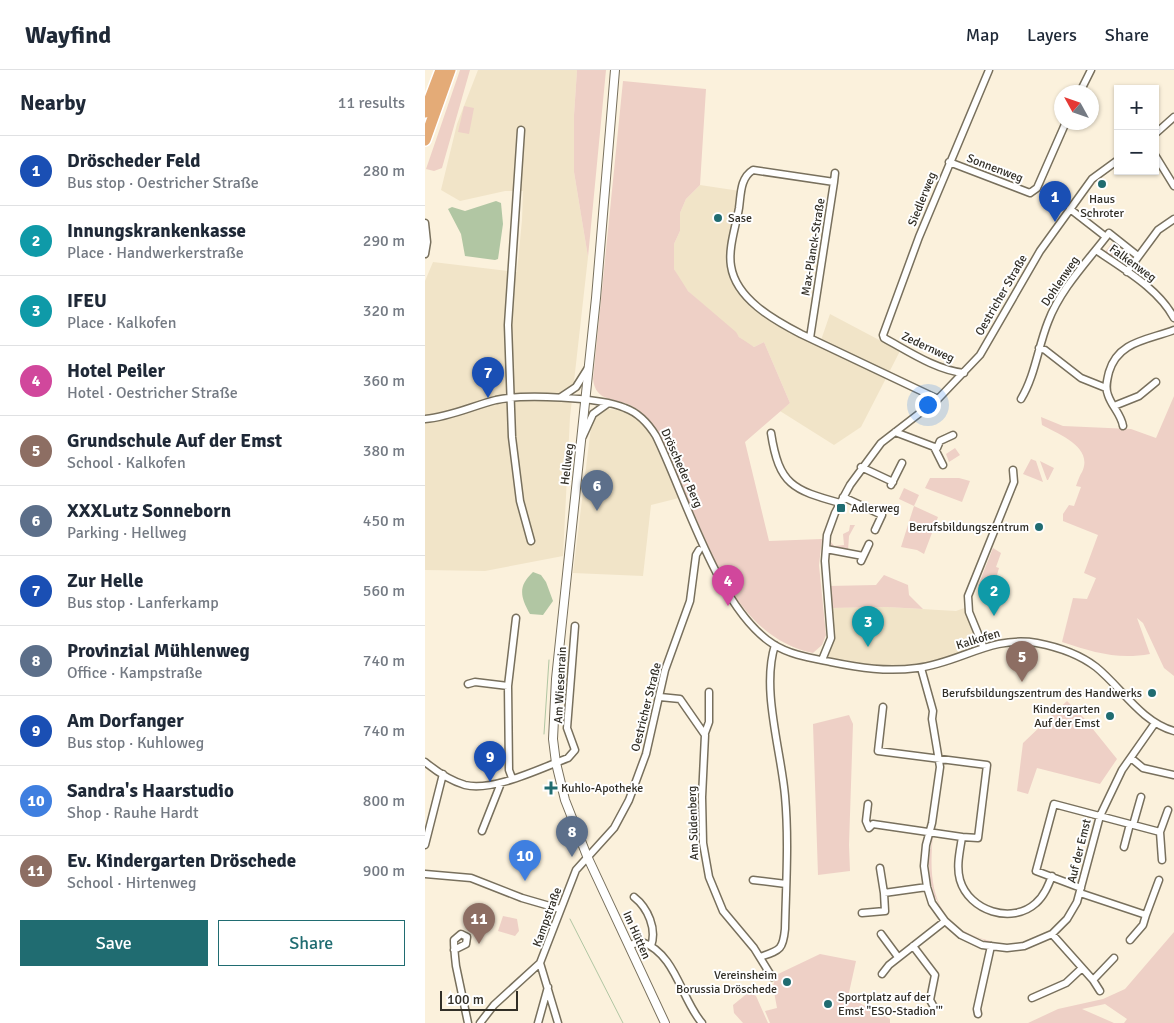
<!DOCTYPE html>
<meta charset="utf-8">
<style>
:root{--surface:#fff;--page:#f2f2f3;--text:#1f2937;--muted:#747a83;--line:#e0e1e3;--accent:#206c71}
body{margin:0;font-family:Signika,sans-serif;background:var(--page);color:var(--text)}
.controls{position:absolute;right:15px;top:15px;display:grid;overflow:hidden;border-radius:0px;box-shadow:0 1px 4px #0004}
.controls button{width:45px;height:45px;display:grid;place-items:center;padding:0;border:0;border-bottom:1px solid var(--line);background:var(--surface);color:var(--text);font:25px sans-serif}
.compass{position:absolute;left:629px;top:15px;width:45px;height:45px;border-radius:50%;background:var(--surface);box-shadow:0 1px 4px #0004;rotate:310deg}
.scale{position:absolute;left:15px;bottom:12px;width:78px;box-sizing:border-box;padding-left:5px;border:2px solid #312e26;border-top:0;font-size:14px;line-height:18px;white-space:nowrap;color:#312e26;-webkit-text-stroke:4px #fff;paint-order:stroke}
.you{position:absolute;left:502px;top:334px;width:18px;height:18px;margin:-12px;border:4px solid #fff;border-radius:50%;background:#1a73e8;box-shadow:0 0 0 8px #1a73e833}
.badge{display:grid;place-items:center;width:32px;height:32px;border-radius:50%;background:var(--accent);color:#fff;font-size:16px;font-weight:700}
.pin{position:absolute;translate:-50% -41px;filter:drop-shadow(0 1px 2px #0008)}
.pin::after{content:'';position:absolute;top:26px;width:18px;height:15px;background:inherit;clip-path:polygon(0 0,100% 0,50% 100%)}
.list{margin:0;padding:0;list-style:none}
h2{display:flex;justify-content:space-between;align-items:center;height:65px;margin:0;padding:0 20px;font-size:21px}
h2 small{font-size:16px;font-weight:400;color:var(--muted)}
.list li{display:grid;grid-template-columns:32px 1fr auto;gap:15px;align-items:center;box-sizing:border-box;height:70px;padding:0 20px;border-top:1px solid var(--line)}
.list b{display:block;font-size:19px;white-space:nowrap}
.list p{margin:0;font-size:16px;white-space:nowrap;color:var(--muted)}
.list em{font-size:16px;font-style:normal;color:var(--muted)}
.actions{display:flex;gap:10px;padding:15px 20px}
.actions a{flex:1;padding:11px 0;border:1px solid var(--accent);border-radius:0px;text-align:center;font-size:18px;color:var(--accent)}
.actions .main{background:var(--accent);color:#fff}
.map{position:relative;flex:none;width:749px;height:953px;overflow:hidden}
header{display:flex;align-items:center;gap:30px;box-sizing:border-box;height:70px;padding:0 25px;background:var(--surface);border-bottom:1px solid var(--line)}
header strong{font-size:24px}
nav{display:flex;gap:28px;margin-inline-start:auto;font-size:18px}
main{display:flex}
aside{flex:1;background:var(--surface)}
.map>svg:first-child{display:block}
.built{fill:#f1e4c8}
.green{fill:#eed0c6}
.water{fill:#b1c6a3}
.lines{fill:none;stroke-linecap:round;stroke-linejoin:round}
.stream{stroke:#b1c6a3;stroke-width:1}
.minor-casing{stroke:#78705d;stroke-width:9}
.tertiary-casing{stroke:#78705d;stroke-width:10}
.motorway-casing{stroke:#fff;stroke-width:14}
.minor{stroke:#fff;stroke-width:6}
.tertiary{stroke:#fff;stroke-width:8}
.motorway{stroke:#e4ab77;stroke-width:11}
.poi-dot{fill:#206c71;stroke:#fff;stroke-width:2}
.labels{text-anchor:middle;stroke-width:4;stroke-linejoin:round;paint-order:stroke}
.street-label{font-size:12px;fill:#312e26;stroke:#fff}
.poi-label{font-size:12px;fill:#312e26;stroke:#fff;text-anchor:start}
</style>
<header>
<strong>Wayfind</strong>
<nav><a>Map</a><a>Layers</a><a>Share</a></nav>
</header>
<main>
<aside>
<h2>Nearby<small>11 results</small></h2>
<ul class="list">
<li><span class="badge" style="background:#1a4fb4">1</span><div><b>Dröscheder Feld</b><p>Bus stop · Oestricher Straße</p></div><em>280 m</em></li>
<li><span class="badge" style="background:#0f9aa8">2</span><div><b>Innungskrankenkasse</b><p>Place · Handwerkerstraße</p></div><em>290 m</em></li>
<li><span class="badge" style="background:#0f9aa8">3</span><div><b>IFEU</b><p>Place · Kalkofen</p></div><em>320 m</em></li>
<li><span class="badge" style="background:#d1479c">4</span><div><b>Hotel Peiler</b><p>Hotel · Oestricher Straße</p></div><em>360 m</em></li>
<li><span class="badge" style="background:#8d6e63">5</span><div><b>Grundschule Auf der Emst</b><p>School · Kalkofen</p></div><em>380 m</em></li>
<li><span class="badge" style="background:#5c6f8a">6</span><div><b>XXXLutz Sonneborn</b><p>Parking · Hellweg</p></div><em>450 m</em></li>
<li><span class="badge" style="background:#1a4fb4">7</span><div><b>Zur Helle</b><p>Bus stop · Lanferkamp</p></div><em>560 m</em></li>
<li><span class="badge" style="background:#5c6f8a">8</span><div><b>Provinzial Mühlenweg</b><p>Office · Kampstraße</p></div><em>740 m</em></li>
<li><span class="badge" style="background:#1a4fb4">9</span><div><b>Am Dorfanger</b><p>Bus stop · Kuhloweg</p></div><em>740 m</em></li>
<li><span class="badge" style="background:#3f7fe0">10</span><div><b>Sandra's Haarstudio</b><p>Shop · Rauhe Hardt</p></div><em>800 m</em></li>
<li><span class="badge" style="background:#8d6e63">11</span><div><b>Ev. Kindergarten Dröschede</b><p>School · Hirtenweg</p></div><em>900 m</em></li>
</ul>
<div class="actions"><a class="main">Save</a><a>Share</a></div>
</aside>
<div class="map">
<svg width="749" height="953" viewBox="0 0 749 953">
<rect width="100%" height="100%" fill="#fbf1dc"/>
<path class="built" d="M53 0H152L149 45V102L163 187 145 347 138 486 60 501 0 500V211L8 192 92 202 97 150 98 121H80L35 131 16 120 32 54Z
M275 115 315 121 306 182 309 207 338 242 395 273 405 244 475 281 436 357 409 375 355 341 365 333 339 272 329 277 321 273 263 221 255 211 249 199V174L255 161V143L261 129Z
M182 339 193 340 212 348 222 357 254 428 226 435 218 506 148 503 166 357 169 348Z
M461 537 531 541 542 537 557 576 519 591 461 600 398 590 406 574 405 538Z"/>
<path class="green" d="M35 0H45L17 98 9 101 1 99Z
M152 0H181L163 187 149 102V45Z
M198 11 281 19 275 115 261 129 255 143V161L249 174V199L263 221 311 262 314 267 329 277 339 272 365 333 320 372 344 471 397 469 394 495 401 565 397 575 388 583C322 569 295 504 271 448 258 419 245 390 233 361 225 351 218 342 207 336 189 327 171 333 168 309Z
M39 36 49 38 44 64 33 62Z
M687 173 707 188 700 197 680 182Z
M749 326V606L739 598 718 553 712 548 725 584C692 590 668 582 637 572L648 528 662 529 671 508 673 509 659 503 673 465 638 451V444L644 435 649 436 656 417 651 416C653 410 655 405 657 402 669 377 633 364 617 355L616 347 638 356 706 359 731 368Z
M530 378 535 385 524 392 521 384Z
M606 389 611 391 618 412 598 404Z
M615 391 629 398 623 410H622Z
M505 408H534L545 411 537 432 500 418Z
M479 418 494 425 489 436 513 447 499 484 492 480 476 477 489 436 474 429Z
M425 455H430L424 466 423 481 406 478V472L409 476 419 475 418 464 424 461Z
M568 478 576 483 571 497 574 498 569 515 556 512V516H553Z
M459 505 483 515 484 525 498 539 461 537 405 538 403 516 451 515Z
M642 631 659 648 692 689 675 714 612 698 603 724 592 721 598 673Z
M424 645 428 654 424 775 425 801 393 805 388 654Z
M508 765C503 815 508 857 565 871V875L558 873 559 870 541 863 538 864 539 861 528 853 526 855 523 852 525 850 517 840 513 839 516 838 510 827 507 828 509 824 505 810 502 809 505 808 504 795 501 793 504 792 505 781H502L506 779 507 768H504Z
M78 846 92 849 94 861 90 866 73 861Z
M749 862V953H699L702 949 680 934 657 939 689 953H603L633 939 678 929 700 919Z
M395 884 431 891 423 927 465 949V953H345L340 941 352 938 348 916 351 905Z
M324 922 331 926 343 953H318L309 943 308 935Z"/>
<path class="water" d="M71 131 76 133 78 154 73 189 70 190 40 186 36 164 23 139 27 137 40 141Z
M108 502 116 505 121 512 128 531 118 545 105 544C95 526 93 516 108 502Z"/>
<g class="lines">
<path class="stream" d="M119 664 124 590
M145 849 198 953"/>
<g class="minor-casing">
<path id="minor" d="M655 22 666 0
M96 60 83 255 87 367 95 431 106 471
M730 64 749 47
M730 85 749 116
M524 92 605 123 612 118 641 52
M409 112 410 103
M645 139 681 167
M0 153 2 172 0 184
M681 167 684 163 713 186
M671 180C698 199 733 218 749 248
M702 202 733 160 749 149
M385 268 409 112 328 100C315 108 316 124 314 138 311 156 303 178 306 196 311 229 349 250 376 264L513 329
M614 278 620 280 656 308 681 318
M539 303C511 300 483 281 459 268L458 265 494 167 564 0
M136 327 151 317 163 298
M596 329C610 306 613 277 623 252 635 220 660 194 681 167
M689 336 714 326 731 312
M0 349C25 347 47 336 71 330 98 324 175 327 200 338 214 343 223 353 231 366 260 425 293 539 348 574 365 585 386 588 406 592 435 598 462 602 492 598 535 593 566 565 612 573 633 577 654 584 671 597 696 617 716 652 749 661
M698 356C696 344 687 337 683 325 680 318 682 310 684 302 693 271 723 270 749 260
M470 362 512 378 515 371 528 365
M346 363C354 415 368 420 415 433
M158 366 168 344 182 334
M509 377 518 395
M436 397 468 412
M466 415 477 393
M418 427 457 445 450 460
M401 479 438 486
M436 491 444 474
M558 576 544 542 543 526 589 412 588 400
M397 590 406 568 400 491 402 465 410 443 425 415 456 373 513 329 555 285 615 181 667 109 693 90
M496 598 508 641 507 649 515 697 507 753 501 775 499 796 502 817 507 833 520 851 536 865 557 875 582 878 599 876 627 864 642 849 652 832 675 746 697 700 730 653
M43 614 50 612 83 616
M235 627 255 629 280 665 277 727 278 773 284 807 298 841 329 878 347 907
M458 637 453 681 562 695 553 768 537 767
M280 663 284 652V622
M706 688 718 698 749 705
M0 692C11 701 26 711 40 715 68 722 116 698 143 688L150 680 142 658 150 556
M87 708 84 700 83 616 91 548
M443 734 441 751 444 758 448 754 537 767C535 781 531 796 535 810 544 841 587 855 611 833 619 826 623 816 627 806
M708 755 716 727
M57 761 76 713
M735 762 743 740
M0 775 18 704
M699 777 705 754
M455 798 459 823 502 817
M0 804 46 808 97 828 135 839
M328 810 361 814
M656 818 611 801 629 734 735 762 737 790
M655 823 721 845 734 810
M209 827C223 838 232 859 226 876
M437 843 460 841 459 823
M456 864 473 887
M627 864 668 910 675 921
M705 870 718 855 721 845
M204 875 217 872C251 884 256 929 277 953
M488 876 510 905 505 930 509 937
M29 880 41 874 42 867 36 864 29 870C29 879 30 887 31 896L43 953
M335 887C355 880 358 880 360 859 361 814 364 770 360 726 356 680 336 619 350 575
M115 893 133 953
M457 904 464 895 520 851
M668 910 689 888
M607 928 641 913 657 898
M553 944 552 939 566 876
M55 953 69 935 115 893 151 800 189 758 204 730 221 684 240 600 265 531 271 485 274 480
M113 953 123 917"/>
</g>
<g class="tertiary-casing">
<path id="tertiary" d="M190 0 171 228 131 609 128 669 131 693 140 730 162 786 240 953"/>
</g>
<g class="motorway-casing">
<path id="motorway" d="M0 42 16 0
M0 70 25 0"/>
</g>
<use href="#minor" class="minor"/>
<use href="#tertiary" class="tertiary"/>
<use href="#motorway" class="motorway"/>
</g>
<g class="poi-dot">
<circle cx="677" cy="114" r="5"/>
<circle cx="293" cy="148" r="5"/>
<rect x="411" y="433" width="10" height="10" rx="2.5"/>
<circle cx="614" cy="457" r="5"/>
<circle cx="727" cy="623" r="5"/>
<circle cx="685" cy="646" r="5"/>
<path d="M123.5 710.5h5v5h5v5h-5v5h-5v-5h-5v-5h5z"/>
<circle cx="362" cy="912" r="5"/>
<circle cx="403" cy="934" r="5"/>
</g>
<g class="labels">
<g class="street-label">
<text transform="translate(570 98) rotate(21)" y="4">Sonnenweg</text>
<text transform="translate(497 129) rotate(-68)" y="4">Siedlerweg</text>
<text transform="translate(388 177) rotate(-81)" y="4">Max-Planck-Straße</text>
<text transform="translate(708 193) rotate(36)" y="4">Falkenweg</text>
<text transform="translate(635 211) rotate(-56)" y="4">Dohlenweg</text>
<text transform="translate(576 225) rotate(-60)" y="4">Oestricher Straße</text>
<text transform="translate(503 277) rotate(25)" y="4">Zedernweg</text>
<text transform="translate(142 394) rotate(-83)" y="4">Hellweg</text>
<text transform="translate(257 398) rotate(66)" y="4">Dröscheder Berg</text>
<text transform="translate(553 569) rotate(-17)" y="4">Kalkofen</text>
<text transform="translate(135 615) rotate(-87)" y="4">Am Wiesenrain</text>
<text transform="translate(221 637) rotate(-76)" y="4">Oestricher Straße</text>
<text transform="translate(268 753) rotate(-92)" y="4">Am Südenberg</text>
<text transform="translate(654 781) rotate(-76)" y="4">Auf der Emst</text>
<text transform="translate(122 847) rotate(-70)" y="4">Kampstraße</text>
<text transform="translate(212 865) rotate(66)" y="4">Im Hütten</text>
</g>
<g class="poi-label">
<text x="677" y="133" text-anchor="middle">Haus<tspan x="677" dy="14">Schroter</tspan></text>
<text x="303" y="152">Sase</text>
<text x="426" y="442">Adlerweg</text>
<text x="604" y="461" text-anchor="end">Berufsbildungszentrum</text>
<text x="717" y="627" text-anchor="end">Berufsbildungszentrum des Handwerks</text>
<text x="675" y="643" text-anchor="end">Kindergarten<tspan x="675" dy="14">Auf der Emst</tspan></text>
<text x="136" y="722">Kuhlo-Apotheke</text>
<text x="352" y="909" text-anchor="end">Vereinsheim<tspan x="352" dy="14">Borussia Dröschede</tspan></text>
<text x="413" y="931">Sportplatz auf der<tspan x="413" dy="14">Emst "ESO-Stadion'"</tspan></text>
</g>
</g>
</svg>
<div class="controls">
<button>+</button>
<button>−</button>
</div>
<svg class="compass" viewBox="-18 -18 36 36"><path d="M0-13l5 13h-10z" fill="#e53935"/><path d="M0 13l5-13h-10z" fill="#747a83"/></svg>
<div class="scale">100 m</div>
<div class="you"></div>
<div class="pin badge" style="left:630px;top:152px;background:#1a4fb4">1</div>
<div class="pin badge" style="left:569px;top:546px;background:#0f9aa8">2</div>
<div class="pin badge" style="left:443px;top:577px;background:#0f9aa8">3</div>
<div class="pin badge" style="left:303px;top:536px;background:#d1479c">4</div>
<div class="pin badge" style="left:597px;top:612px;background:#8d6e63">5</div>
<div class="pin badge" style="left:172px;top:441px;background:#5c6f8a">6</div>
<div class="pin badge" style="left:63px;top:328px;background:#1a4fb4">7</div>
<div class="pin badge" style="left:147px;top:787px;background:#5c6f8a">8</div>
<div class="pin badge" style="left:65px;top:712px;background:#1a4fb4">9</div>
<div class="pin badge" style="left:100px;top:811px;background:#3f7fe0">10</div>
<div class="pin badge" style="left:54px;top:874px;background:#8d6e63">11</div>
</div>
</main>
